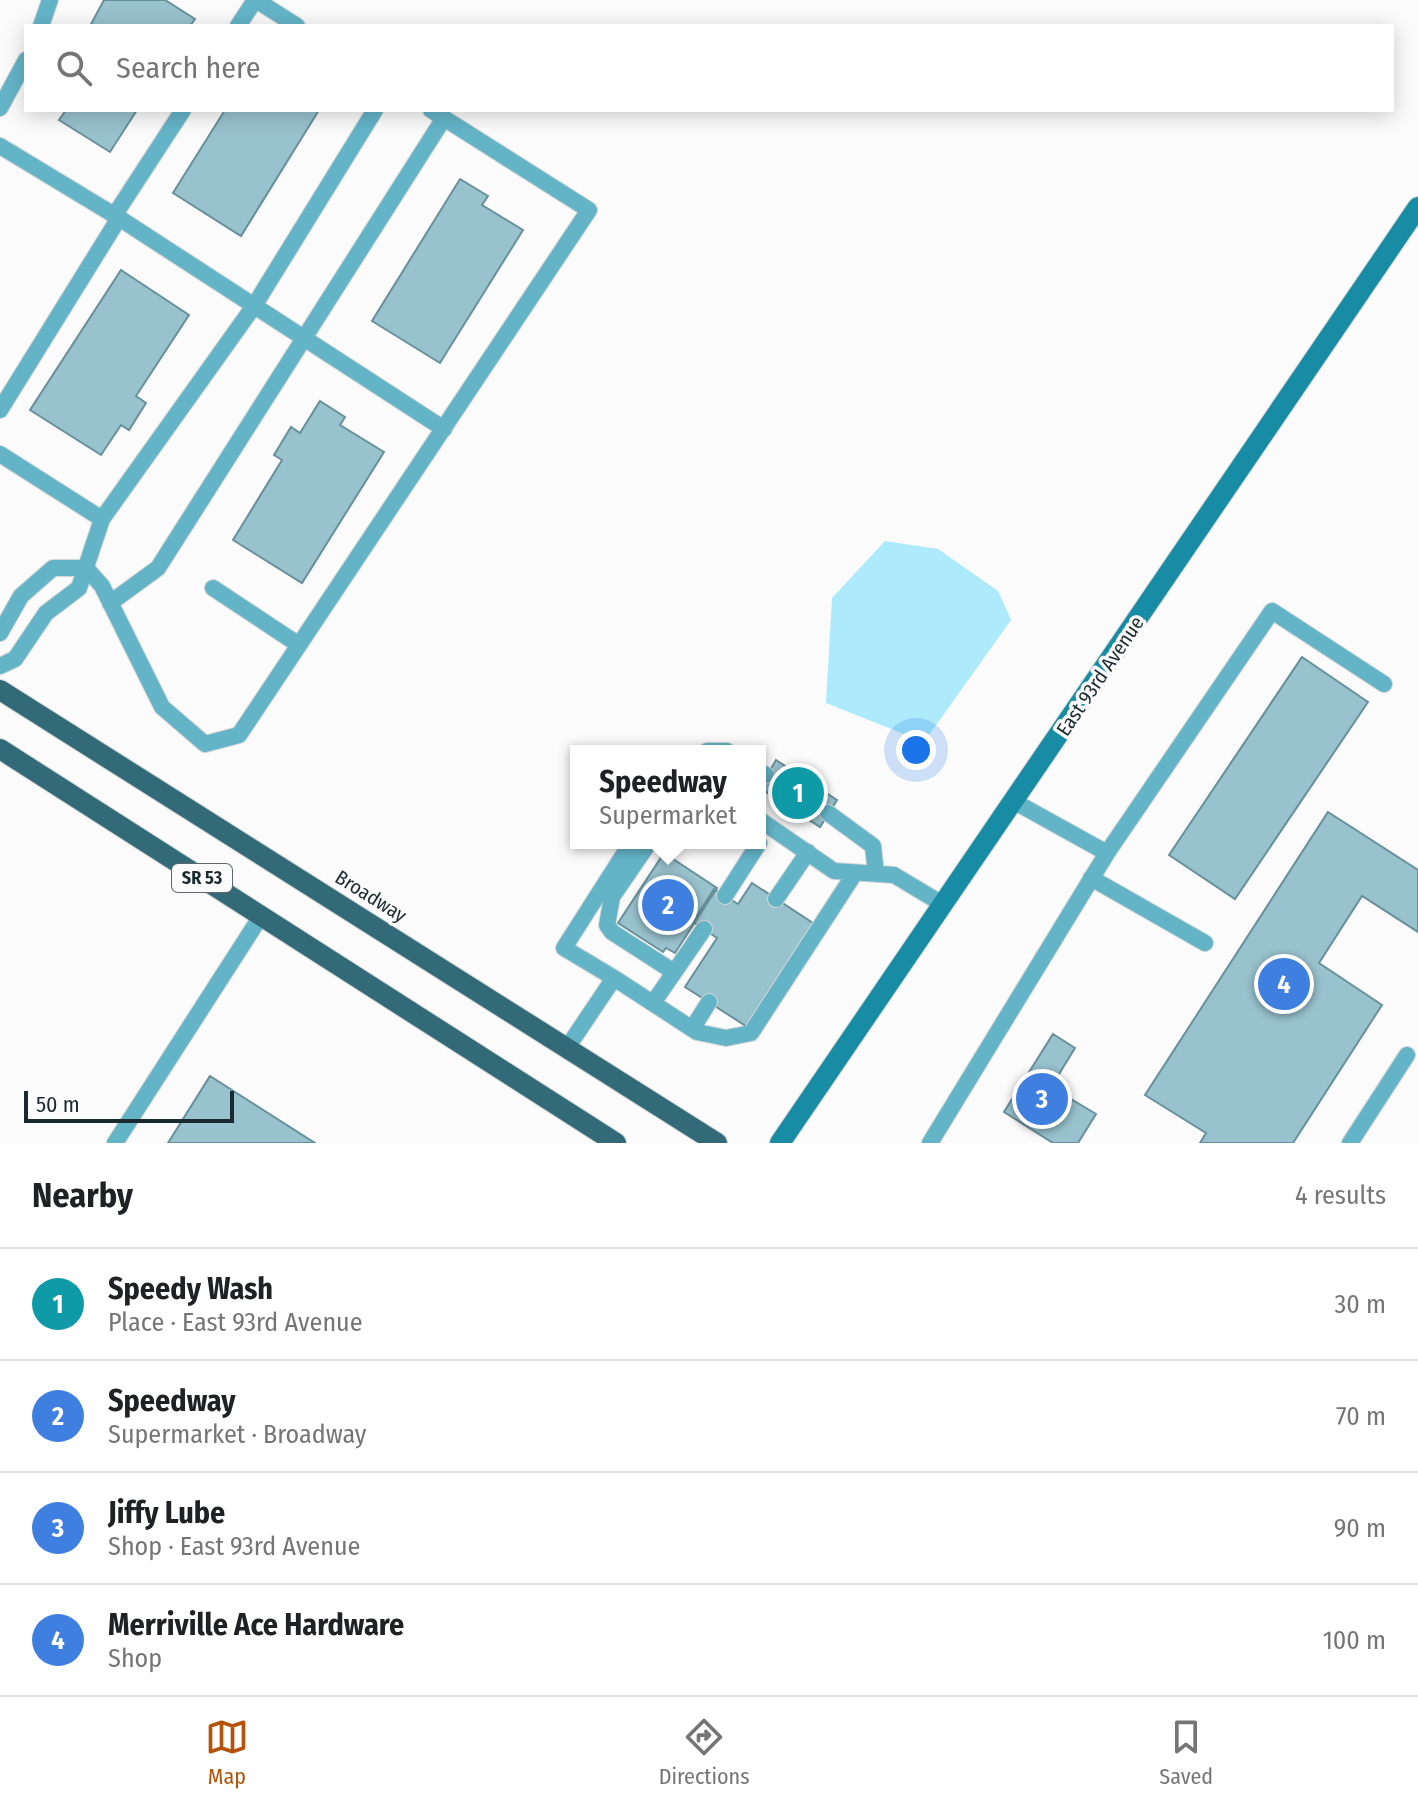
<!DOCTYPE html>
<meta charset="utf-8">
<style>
:root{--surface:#fff;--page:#f2f2f2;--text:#202124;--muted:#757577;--line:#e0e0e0;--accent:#b45309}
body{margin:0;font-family:"Fira Sans Condensed",sans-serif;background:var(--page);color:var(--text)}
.scale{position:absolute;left:24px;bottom:20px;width:210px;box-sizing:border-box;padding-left:8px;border:4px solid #1a2b2f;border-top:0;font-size:22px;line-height:28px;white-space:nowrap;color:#1a2b2f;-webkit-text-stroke:6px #fbfbfb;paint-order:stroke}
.you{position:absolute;left:916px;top:750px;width:28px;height:28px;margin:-20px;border:6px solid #fff;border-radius:50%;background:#1a73e8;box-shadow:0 0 0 12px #1a73e833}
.badge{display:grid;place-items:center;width:52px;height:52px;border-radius:50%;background:var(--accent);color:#fff;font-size:26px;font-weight:700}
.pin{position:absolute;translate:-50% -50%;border:4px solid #fff;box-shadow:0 2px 8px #0006}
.popup{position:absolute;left:570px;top:745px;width:196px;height:104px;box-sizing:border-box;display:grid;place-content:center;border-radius:0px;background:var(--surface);filter:drop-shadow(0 2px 6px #0005);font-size:26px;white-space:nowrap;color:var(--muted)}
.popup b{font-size:30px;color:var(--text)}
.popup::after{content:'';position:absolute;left:50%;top:100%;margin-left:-16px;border:16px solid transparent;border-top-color:var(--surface)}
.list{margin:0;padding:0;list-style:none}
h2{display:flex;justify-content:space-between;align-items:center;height:104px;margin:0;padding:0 32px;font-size:34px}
h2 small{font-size:26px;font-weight:400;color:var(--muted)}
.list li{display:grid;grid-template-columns:52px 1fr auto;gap:24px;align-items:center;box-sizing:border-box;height:112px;padding:0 32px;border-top:2px solid var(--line)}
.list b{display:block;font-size:30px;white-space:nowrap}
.list p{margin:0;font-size:26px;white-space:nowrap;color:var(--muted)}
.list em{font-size:26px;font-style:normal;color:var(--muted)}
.icon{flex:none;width:44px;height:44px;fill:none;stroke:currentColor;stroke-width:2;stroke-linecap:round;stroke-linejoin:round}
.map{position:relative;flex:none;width:1418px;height:1143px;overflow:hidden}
.search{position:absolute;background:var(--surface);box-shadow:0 4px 20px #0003;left:24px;right:24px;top:24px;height:88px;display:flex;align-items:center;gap:20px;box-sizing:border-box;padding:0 28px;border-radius:0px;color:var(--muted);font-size:30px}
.sheet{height:552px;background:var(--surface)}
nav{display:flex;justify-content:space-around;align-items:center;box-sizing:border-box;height:112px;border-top:2px solid var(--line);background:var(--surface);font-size:22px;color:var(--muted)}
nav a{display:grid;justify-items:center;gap:4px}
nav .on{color:var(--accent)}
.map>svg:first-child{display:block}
.green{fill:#aceafc}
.building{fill:#98c2ce;stroke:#68909b;stroke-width:2}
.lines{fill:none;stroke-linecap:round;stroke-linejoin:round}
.lane-casing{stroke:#d2d6d6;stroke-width:18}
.secondary-casing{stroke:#d2d6d6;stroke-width:22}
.primary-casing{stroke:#d2d6d6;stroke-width:22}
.lane{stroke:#64b4c8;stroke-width:16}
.secondary{stroke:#178ca4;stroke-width:20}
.primary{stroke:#326a78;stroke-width:20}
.labels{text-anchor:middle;stroke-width:7;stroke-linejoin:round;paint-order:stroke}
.shield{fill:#fbfbfb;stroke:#5e696c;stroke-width:2}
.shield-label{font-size:18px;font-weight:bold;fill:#1a2b2f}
.street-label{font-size:20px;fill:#1a2b2f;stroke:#fbfbfb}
</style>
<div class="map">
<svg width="1418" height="1143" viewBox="0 0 1418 1143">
<rect width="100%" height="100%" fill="#fbfbfb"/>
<path class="green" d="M885 541 938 549 998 591 1011 620 924 742 826 703 832 598Z"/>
<path class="building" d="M104 0H165L195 19 190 26H90Z
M66 110H137L110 152 59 120Z
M225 110H319L241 236 173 193Z
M460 179 488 196 482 205 523 230 440 363 372 321Z
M121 270 189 315 136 396 146 403 129 430 121 425 101 455 30 410Z
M320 401 345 417 340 425 384 452 302 583 233 540 282 460 274 455 291 427 300 433Z
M1302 657 1368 702 1235 899 1169 855Z
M776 760 837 800 820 827 760 788Z
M1328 812 1418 870V932L1362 896 1319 963 1382 1005 1293 1143H1200L1206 1133 1145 1095Z
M664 853 717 888 675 953 666 948 663 952 618 923Z
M752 883 816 925 749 1028 685 987 717 938 693 922 714 889 738 904Z
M1053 1034 1075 1048 1051 1087 1096 1114 1078 1143H1053L1004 1112Z
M210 1076 315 1143H168Z"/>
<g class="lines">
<g class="lane-casing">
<path id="lane" d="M256 0 297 26
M41 26 50 0
M238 26 255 0
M0 108 26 60
M0 146 119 218 444 429
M114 216 183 110
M0 410 119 218
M0 454 102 519
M213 588 299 645
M110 603 158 568 444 118
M0 633 21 596 53 568H86L102 586 162 707 205 744 239 735 589 210 431 110
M0 666 15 659 46 613 79 588 102 519 254 306 375 110
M707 751H727
M760 772 766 775
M828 813 873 846 876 874
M760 820 834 871 894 875 944 905
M649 843 612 897 607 925 612 932 674 972
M1107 853 1272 611 1384 684
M1091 878 1205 943
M725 896 759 843
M776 899 808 852
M614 978 564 948 631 843
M653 1003 704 929
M692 1029 709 1002
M567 1048 614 978 697 1032 726 1038 751 1033 855 873
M115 1143 261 916
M930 1143 1107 853 1015 802
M1350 1143 1407 1055"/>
</g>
<g class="secondary-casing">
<path id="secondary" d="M780 1143 1418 207"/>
</g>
<g class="primary-casing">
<path id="primary" d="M0 690 717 1143
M0 749 616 1143"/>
</g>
<use href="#lane" class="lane"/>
<use href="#secondary" class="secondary"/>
<use href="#primary" class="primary"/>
</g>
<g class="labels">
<rect class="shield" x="172" y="864" width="60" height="28" rx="6"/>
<g class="shield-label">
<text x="202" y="884">SR 53</text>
</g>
<g class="street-label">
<text transform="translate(1100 676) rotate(-56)" y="7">East 93rd Avenue</text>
<text transform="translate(371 896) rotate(32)" y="7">Broadway</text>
</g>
</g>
</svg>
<div class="scale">50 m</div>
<div class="you"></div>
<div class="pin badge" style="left:798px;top:793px;background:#0f9aa8">1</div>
<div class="pin badge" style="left:668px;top:905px;background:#3f7fe0">2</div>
<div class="popup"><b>Speedway</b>Supermarket</div>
<div class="pin badge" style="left:1042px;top:1099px;background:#3f7fe0">3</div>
<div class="pin badge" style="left:1284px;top:984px;background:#3f7fe0">4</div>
<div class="search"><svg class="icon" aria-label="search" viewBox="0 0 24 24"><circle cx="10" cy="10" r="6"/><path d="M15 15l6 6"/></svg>Search here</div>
</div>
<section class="sheet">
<h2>Nearby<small>4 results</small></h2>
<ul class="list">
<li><span class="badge" style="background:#0f9aa8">1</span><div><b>Speedy Wash</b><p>Place · East 93rd Avenue</p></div><em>30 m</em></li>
<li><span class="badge" style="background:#3f7fe0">2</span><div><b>Speedway</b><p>Supermarket · Broadway</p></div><em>70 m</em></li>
<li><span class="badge" style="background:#3f7fe0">3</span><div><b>Jiffy Lube</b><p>Shop · East 93rd Avenue</p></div><em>90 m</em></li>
<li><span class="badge" style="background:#3f7fe0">4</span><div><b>Merriville Ace Hardware</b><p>Shop</p></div><em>100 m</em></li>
</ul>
</section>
<nav>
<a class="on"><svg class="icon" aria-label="map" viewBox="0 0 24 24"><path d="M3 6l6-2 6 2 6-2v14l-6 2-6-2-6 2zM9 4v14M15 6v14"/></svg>Map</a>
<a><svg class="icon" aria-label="directions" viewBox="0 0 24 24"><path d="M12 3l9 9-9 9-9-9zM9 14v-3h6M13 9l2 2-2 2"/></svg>Directions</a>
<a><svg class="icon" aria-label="saved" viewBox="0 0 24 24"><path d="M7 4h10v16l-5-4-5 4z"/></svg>Saved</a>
</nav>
